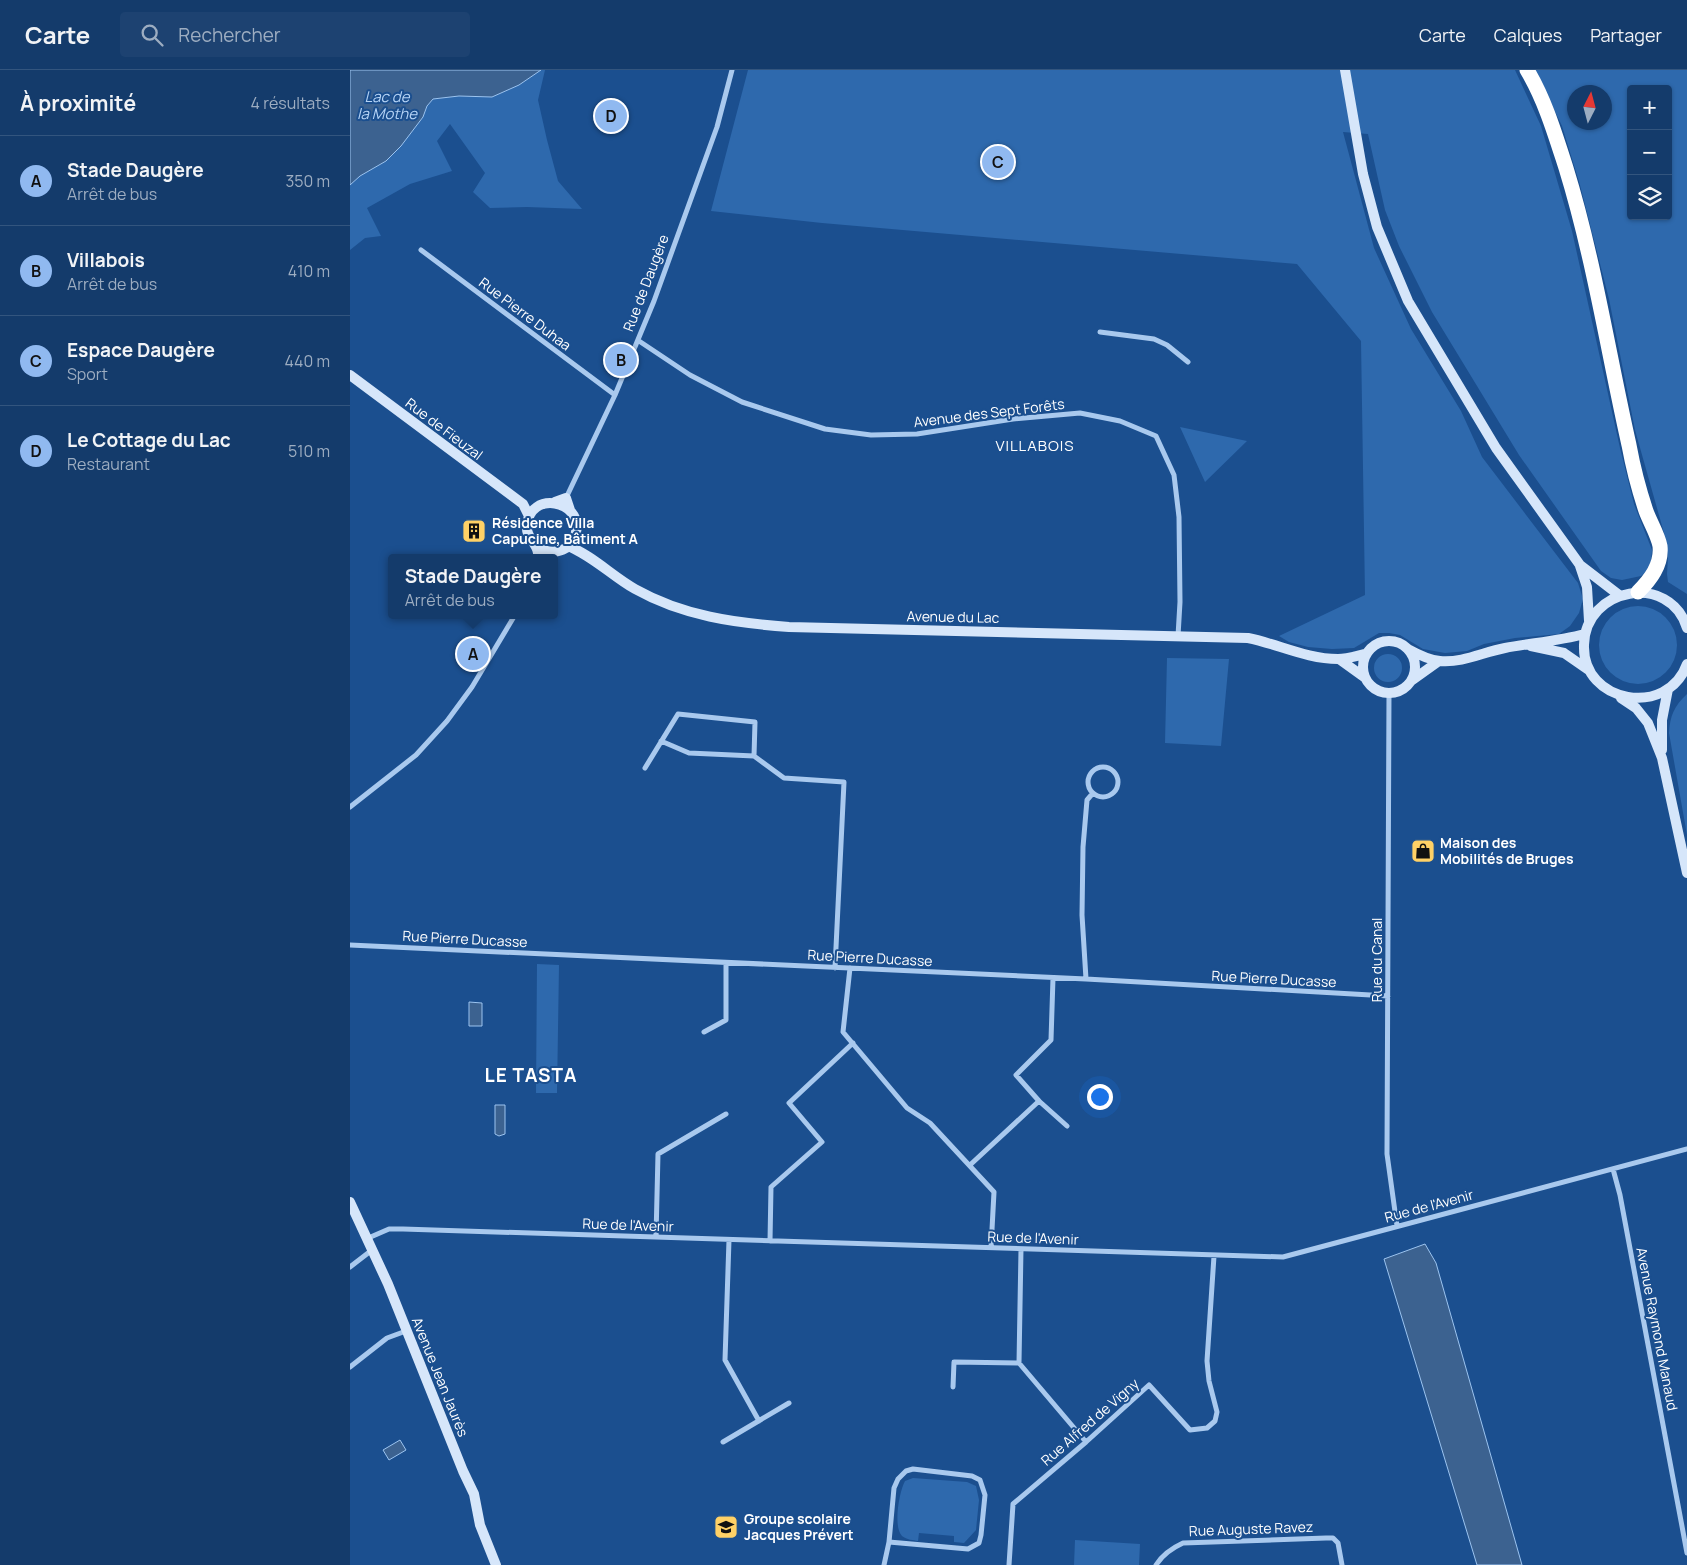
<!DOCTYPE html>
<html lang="fr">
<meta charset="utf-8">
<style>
:root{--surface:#143b6b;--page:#1d4271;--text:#f1f3f6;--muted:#9dadc1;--line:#33557e;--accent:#90b9f0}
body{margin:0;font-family:Manrope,sans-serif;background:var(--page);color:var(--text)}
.controls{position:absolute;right:15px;top:15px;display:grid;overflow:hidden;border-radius:5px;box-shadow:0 1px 4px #0004}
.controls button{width:45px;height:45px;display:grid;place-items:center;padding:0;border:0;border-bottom:1px solid var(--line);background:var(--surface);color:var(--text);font:25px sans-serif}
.compass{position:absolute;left:1217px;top:15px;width:45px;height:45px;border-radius:50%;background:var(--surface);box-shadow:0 1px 4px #0004;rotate:6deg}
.you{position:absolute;left:749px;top:1026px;width:18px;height:18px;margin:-12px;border:4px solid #fff;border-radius:50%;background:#1a73e8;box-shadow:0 0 0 8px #1a73e833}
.badge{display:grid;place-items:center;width:32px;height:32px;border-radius:50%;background:var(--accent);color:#111;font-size:16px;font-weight:700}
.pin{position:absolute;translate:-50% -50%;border:2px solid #fff;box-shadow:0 1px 5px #0006}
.popup{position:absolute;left:38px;top:484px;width:170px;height:65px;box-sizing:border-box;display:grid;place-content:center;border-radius:5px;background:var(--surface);filter:drop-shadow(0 1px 4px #0005);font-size:16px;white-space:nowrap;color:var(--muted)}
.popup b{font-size:19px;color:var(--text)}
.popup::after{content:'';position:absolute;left:50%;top:100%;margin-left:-10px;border:10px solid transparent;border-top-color:var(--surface)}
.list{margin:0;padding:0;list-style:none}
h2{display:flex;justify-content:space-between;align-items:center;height:65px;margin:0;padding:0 20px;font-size:21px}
h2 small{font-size:16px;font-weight:400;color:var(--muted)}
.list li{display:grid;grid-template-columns:32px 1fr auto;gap:15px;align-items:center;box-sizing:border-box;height:90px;padding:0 20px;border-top:1px solid var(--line)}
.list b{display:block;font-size:19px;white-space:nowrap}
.list p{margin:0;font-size:16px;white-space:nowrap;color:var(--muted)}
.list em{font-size:16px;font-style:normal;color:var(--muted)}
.icon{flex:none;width:28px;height:28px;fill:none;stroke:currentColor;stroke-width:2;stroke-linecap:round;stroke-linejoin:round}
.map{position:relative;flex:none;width:1337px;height:1495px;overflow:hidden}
header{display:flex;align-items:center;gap:30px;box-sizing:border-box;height:70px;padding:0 25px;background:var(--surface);border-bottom:1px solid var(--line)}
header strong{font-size:24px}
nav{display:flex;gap:28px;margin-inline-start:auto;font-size:18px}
.search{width:350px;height:45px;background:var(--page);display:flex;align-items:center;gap:12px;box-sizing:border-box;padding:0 18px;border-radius:5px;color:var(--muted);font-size:19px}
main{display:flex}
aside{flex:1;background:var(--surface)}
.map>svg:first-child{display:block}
.green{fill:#2e69ad;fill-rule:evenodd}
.water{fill:#3c6290;stroke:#9cc4f0}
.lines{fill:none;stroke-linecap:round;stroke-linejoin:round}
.street{stroke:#a9c9ee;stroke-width:5}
.secondary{stroke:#d6e6fa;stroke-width:10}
.highway{stroke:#fff;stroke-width:15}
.labels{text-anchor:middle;stroke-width:4;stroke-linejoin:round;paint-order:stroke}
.street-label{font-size:14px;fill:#fff;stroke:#1b4f8f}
.poi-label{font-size:14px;font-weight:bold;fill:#fff;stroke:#1b4f8f;text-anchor:start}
.water-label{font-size:15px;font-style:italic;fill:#b5d3f5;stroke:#1b4f8f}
.neighbourhood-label{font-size:15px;letter-spacing:1px;fill:#fff;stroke:#1b4f8f}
.district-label{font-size:19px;font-weight:bold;letter-spacing:1px;fill:#fff;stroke:#1b4f8f}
</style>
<header>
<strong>Carte</strong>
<div class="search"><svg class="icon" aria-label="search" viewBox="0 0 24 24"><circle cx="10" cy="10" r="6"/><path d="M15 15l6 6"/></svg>Rechercher</div>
<nav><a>Carte</a><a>Calques</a><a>Partager</a></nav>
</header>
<main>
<aside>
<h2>À proximité<small>4 résultats</small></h2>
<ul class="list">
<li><span class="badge">A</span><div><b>Stade Daugère</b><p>Arrêt de bus</p></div><em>350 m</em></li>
<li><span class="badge">B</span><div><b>Villabois</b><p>Arrêt de bus</p></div><em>410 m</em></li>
<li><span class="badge">C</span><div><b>Espace Daugère</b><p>Sport</p></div><em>440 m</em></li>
<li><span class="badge">D</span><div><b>Le Cottage du Lac</b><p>Restaurant</p></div><em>510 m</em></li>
</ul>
</aside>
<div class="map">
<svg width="1337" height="1495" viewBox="0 0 1337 1495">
<rect width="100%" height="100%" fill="#1b4f8f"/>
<path class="green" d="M191 0H195L188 30 197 70 208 111 232 139 177 137 140 138 123 122 135 103 100 54 87 71 102 101 60 114 17 138 31 166 15 168 0 180V115L10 106 36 91 73 47 77 36 83 29 109 26 142 27 169 15Z
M398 0H1165L1191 56 1222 161 1270 378 1284 434 1302 480 1301 491 1298 500 1291 506 1272 510 1261 508 1251 501 1169 385 1082 242 1049 176 1035 140 1018 64 993 62 1024 178 1061 259 1111 341 1132 387 1228 513 1233 529 1229 543 1220 556 1209 564 1165 568 1134 574 1117 581 1095 583 1073 579 1050 565 1039 563H1029L1004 578 982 579 958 577 939 572 929 566 1015 525 1011 271 947 194 472 153 361 141Z
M1185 0H1337V524L1318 512 1317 504 1318 487 1314 463 1285 360 1259 229 1230 115 1212 56ZM1281 19H1318V146H1281ZM1224 22H1254V52H1224Z
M830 357 897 371 855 412Z
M1249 575a39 39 0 1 1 78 0a39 39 0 1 1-78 0Z
M1024 598a14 14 0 1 1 28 0a14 14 0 1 1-28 0Z
M817 588 879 589 871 676 815 673Z
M1337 624V765L1319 663C1320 646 1324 636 1337 624Z
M187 894 209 895 207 1023H186Z
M563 1408 617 1412 626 1416 629 1430 626 1460 614 1473 604 1472V1466L569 1463 568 1471C563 1470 557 1470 552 1466 543 1457 549 1422 555 1411Z
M725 1470 790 1474 789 1495H724Z"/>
<path class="water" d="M0 0H191L169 15 142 27 109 26 83 29 77 36 73 47 51 76 36 91 10 106 0 115Z
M119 932 132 933V956H119Z
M145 1035H155V1064L149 1066 145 1064Z
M1075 1174 1086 1193 1172 1495H1127L1034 1189Z
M50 1370 56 1380 39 1390 33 1380Z"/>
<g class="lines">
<path class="street" d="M71 180 265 325
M750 262 804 269 817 275 838 292
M289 271 340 305 392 332 475 359 521 365 567 364 663 349 730 343 770 351 806 366 824 405 829 447 830 532 828 566
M216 428 265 325 304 231 367 57 382 0
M1039 623 1037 1084 1047 1156
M311 671 339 683 404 686
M738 712a15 15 0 1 1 30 0a15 15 0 1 1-30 0Z
M295 698 328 644 405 652 404 686 434 708 494 712 485 898
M0 737 66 685 97 651 122 617 165 545
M0 875 736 909 1038 926
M500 898 493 962 557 1038 580 1053 644 1122 641 1178
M736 909 732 845 733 777 737 730 743 723
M354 962 376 950V893
M689 1031 717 1056
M620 1095 689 1031 666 1005 701 970 703 908
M1263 1099 1270 1125 1337 1483
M306 1167 308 1084 376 1044
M16 1169 39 1159H53L933 1187 1337 1079
M379 1170 375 1290 409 1351
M420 1171 421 1117 472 1072 439 1033 503 973
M671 1179 669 1293 736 1372
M0 1197 22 1180
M0 1297 37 1268 56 1261
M603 1317 604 1292 669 1293
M373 1372 439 1333
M534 1495 539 1472 544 1418 548 1409 556 1401 563 1399 622 1406 630 1410 635 1425 631 1465 629 1473 618 1479 539 1472
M659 1495 663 1434 736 1372 799 1315 840 1360 857 1358 865 1351 867 1342 859 1311 857 1291 864 1186
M806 1495C813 1484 822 1478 833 1473L976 1468H983L988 1473 992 1495"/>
<path class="secondary" d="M995 0 1013 104 1027 157 1058 231 1146 378 1230 495 1269 525
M0 305 173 434 179 446
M205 432 216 428 220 440
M218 476C243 486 262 506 285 519 333 546 385 553 439 557L898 568C928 574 957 589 988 589 997 589 1006 586 1015 584
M187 477C196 482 206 484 216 478 221 474 225 468 226 462 233 430 179 420 177 456 176 465 182 469 186 477 188 480 188 484 189 488
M1230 496 1237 517 1239 551
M1337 558C1320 502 1235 517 1234 575 1232 634 1318 648 1337 594
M1013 597a26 26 0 1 1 52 0a26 26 0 1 1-52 0Z
M1181 576 1214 583 1240 601
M1058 579C1067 584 1079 590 1090 591 1113 593 1133 582 1155 578 1182 573 1208 571 1235 564
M989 589 1014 607
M1061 611 1089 591
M1271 628 1286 638 1298 653 1312 688 1337 803
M1312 680V650L1318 619
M0 1132 38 1214 113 1401 124 1424 130 1455 146 1495"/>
<path class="highway" d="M1177 0C1195 30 1205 64 1216 98 1244 189 1258 282 1279 375 1283 397 1289 420 1296 441 1300 452 1308 465 1310 476 1312 495 1300 510 1288 522"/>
</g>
<defs>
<g id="building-square" transform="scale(1.25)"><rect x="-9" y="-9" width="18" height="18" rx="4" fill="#ffd166" stroke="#1b4f8f"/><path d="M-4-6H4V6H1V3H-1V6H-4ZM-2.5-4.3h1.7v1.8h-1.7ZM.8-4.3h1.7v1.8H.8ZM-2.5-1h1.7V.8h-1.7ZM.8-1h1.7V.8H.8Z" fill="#111"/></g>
<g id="shop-square" transform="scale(1.25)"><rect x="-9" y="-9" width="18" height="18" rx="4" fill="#ffd166" stroke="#1b4f8f"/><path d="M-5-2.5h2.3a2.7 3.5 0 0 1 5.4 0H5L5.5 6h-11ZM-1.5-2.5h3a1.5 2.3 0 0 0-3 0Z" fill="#111"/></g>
<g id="school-square" transform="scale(1.25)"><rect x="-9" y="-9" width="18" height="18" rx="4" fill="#ffd166" stroke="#1b4f8f"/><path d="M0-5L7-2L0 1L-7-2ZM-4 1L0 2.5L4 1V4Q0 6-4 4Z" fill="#111"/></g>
</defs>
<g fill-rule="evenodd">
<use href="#building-square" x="124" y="461"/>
<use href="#shop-square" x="1073" y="781"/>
<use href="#school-square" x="376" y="1457"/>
</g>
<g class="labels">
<g class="street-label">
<text transform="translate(296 213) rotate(-69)" y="5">Rue de Daugère</text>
<text transform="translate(175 244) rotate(37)" y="5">Rue Pierre Duhaa</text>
<text transform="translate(639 343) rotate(-7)" y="5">Avenue des Sept Forêts</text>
<text transform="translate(94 359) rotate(37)" y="5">Rue de Fieuzal</text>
<text transform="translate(603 547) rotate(1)" y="5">Avenue du Lac</text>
<text transform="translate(115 869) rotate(3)" y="5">Rue Pierre Ducasse</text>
<text transform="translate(520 888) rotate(3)" y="5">Rue Pierre Ducasse</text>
<text transform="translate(1027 890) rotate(-90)" y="5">Rue du Canal</text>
<text transform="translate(924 909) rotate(3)" y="5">Rue Pierre Ducasse</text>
<text transform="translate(1079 1136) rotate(-15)" y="5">Rue de l'Avenir</text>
<text transform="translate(278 1155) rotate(2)" y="5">Rue de l'Avenir</text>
<text transform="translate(683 1168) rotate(2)" y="5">Rue de l'Avenir</text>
<text transform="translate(1307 1259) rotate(79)" y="5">Avenue Raymond Manaud</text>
<text transform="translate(90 1307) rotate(68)" y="5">Avenue Jean Jaurès</text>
<text transform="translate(740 1352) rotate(-41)" y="5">Rue Alfred de Vigny</text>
<text transform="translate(901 1459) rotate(-2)" y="5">Rue Auguste Ravez</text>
</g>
<g class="poi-label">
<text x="142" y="458">Résidence Villa<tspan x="142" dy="16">Capucine, Bâtiment A</tspan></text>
<text x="1090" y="778">Maison des<tspan x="1090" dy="16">Mobilités de Bruges</tspan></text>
<text x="394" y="1454">Groupe scolaire<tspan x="394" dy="16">Jacques Prévert</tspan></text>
</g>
<g class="water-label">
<text x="37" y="32">Lac de<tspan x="37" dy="17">la Mothe</tspan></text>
</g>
<g class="neighbourhood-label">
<text x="685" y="381">VILLABOIS</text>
</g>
<g class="district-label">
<text x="181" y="1012">LE TASTA</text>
</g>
</g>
</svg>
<div class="controls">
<button>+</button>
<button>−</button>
<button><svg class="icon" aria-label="layers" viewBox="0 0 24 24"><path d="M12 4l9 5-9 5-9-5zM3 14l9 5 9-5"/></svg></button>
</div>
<svg class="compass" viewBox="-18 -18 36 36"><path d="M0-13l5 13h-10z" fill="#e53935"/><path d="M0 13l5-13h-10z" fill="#9dadc1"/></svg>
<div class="you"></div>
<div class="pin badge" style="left:123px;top:584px">A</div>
<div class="popup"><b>Stade Daugère</b>Arrêt de bus</div>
<div class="pin badge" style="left:271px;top:290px">B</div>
<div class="pin badge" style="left:648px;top:92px">C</div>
<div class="pin badge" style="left:261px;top:46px">D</div>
</div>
</main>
